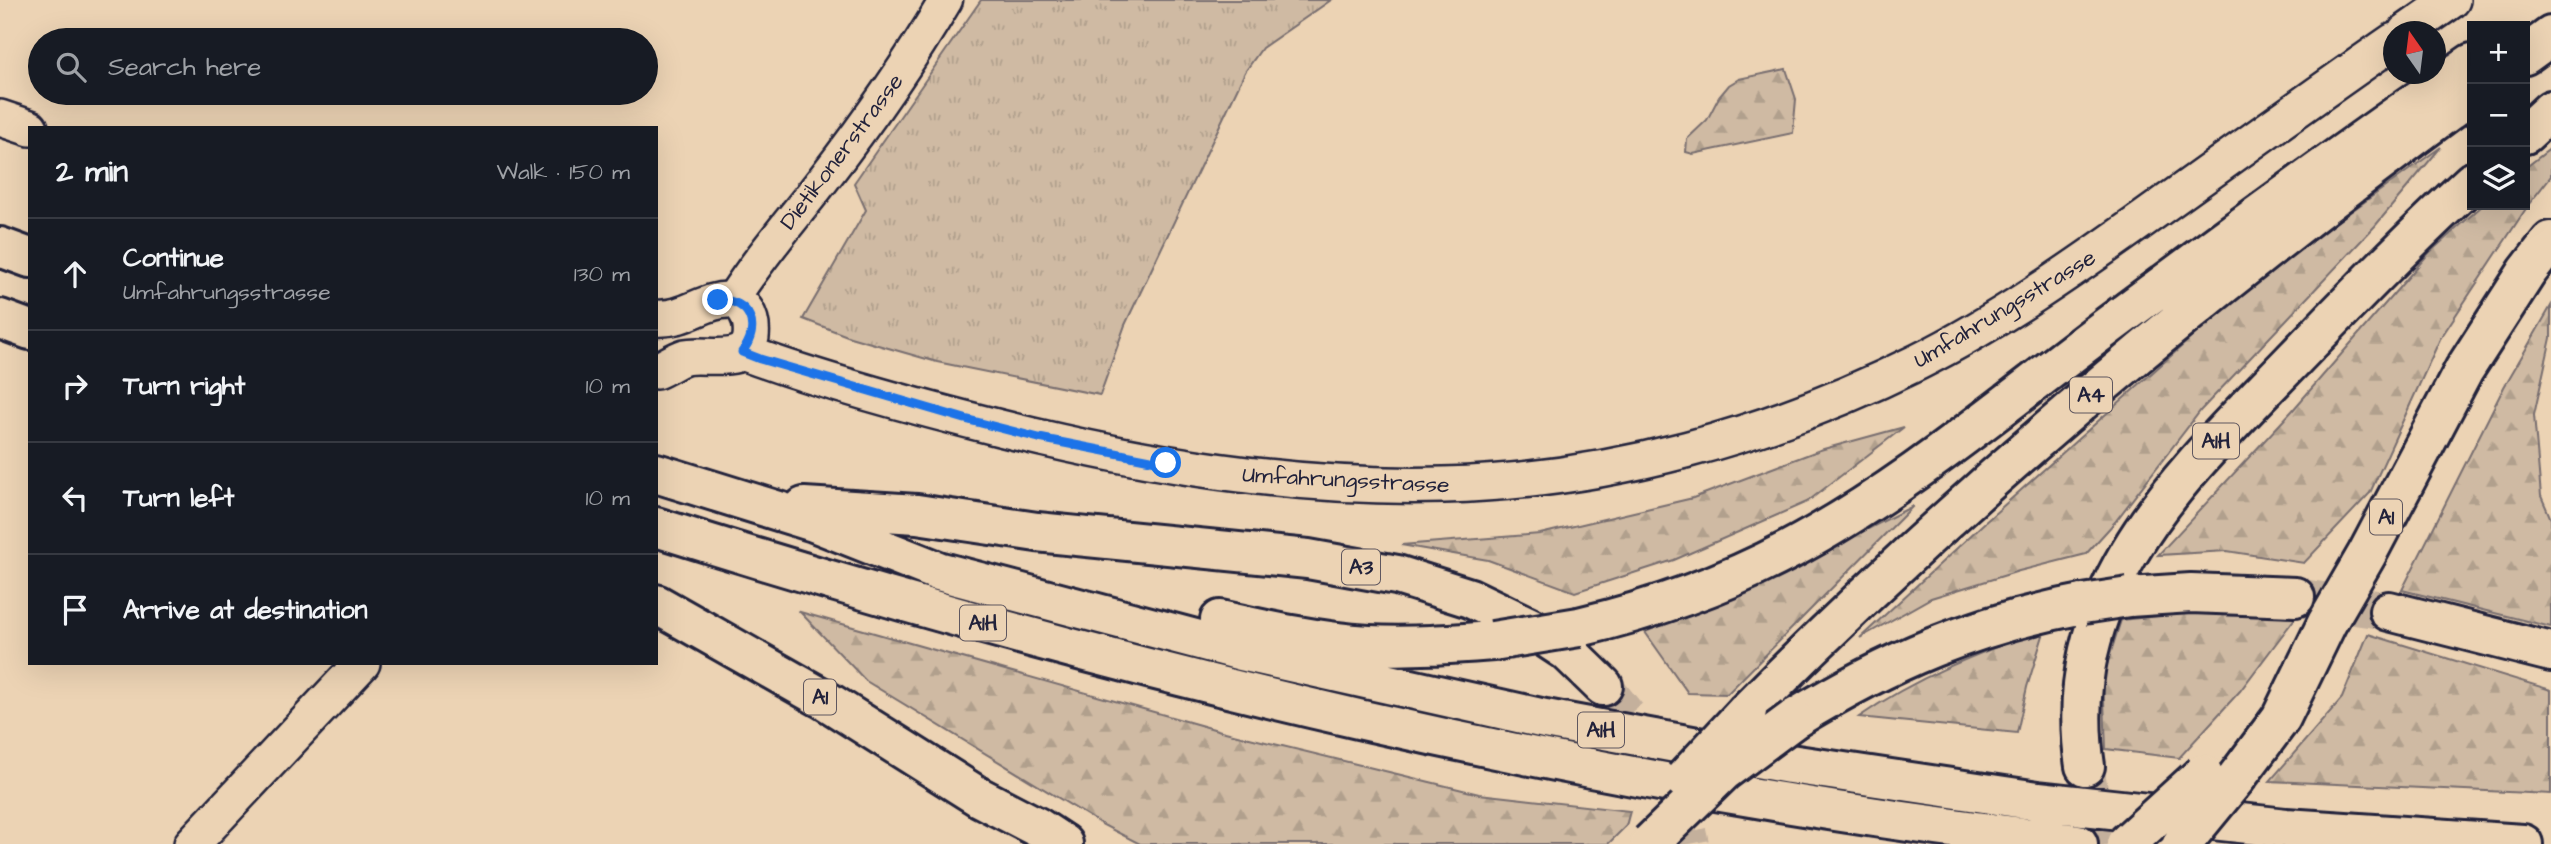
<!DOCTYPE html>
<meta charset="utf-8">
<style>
:root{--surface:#171b24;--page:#20242c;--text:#f1f3f6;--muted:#9ea1a6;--line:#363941}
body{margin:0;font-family:"Architects Daughter",sans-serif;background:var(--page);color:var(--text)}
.controls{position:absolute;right:21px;top:21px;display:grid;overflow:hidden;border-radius:0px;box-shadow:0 7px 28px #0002}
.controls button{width:63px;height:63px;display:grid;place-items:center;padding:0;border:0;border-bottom:2px solid var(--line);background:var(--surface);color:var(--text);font:35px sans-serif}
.compass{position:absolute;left:2383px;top:21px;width:63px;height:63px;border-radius:50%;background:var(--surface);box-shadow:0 7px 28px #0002;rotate:346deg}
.stop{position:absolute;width:21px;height:21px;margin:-16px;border:5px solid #1a73e8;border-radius:50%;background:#fff}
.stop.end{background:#1a73e8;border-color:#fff;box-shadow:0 2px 7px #0008}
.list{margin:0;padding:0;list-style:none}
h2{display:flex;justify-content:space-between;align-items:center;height:91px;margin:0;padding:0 28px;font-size:30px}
h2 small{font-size:23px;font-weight:400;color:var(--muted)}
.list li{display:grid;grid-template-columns:46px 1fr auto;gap:21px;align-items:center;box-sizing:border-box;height:112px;padding:0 28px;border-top:2px solid var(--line)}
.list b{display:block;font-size:26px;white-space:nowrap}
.list p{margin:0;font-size:23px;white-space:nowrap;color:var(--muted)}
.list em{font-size:23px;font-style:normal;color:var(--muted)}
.icon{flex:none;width:38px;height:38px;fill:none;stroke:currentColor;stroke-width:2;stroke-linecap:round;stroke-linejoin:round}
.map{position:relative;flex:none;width:2551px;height:844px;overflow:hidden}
.search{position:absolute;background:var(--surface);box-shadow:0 7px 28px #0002;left:28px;top:28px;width:630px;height:77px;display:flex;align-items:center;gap:18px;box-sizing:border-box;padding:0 24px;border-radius:38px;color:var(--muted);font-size:26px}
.panel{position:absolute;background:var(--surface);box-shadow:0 7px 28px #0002;left:28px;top:126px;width:630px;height:539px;border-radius:0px}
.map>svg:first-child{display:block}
.grass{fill:url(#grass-tufts);stroke:#786e6f;stroke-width:2}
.forest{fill:url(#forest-firs);stroke:#786e6f;stroke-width:2}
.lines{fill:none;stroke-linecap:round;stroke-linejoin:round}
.motorway-tunnel{stroke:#c4b09c;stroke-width:38;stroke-dasharray:38 19;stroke-linecap:butt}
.tertiary-casing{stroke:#22223b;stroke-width:37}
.secondary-casing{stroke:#22223b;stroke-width:40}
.motorway-casing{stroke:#22223b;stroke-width:44}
.tertiary{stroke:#ecd3b4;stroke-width:32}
.secondary{stroke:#ecd3b4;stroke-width:35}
.motorway{stroke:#ecd3b4;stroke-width:38}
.motorway-bridge-casing{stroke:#22223b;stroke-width:44;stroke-linecap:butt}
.motorway-bridge{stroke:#ecd3b4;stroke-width:38}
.route{stroke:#1a73e8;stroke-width:9}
.labels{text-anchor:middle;stroke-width:6;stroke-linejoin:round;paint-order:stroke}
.shield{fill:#ecd3b4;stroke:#5f575f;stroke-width:2}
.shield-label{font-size:21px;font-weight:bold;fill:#22223b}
.street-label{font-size:23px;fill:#22223b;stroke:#ecd3b4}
</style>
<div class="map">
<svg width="2551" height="844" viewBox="0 0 2551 844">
<defs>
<pattern id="grass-tufts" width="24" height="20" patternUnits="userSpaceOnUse" patternTransform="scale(1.75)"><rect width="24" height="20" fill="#cfbaa3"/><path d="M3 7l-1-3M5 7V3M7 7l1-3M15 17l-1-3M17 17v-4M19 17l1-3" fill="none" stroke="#b1a08d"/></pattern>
<pattern id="forest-firs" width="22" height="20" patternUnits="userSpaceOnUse" patternTransform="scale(1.75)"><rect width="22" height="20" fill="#cfbaa3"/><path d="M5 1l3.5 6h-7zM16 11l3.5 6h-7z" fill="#b1a08d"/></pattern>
</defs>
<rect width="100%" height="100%" fill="#ecd3b4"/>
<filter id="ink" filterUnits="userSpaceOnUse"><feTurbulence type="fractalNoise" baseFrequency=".0143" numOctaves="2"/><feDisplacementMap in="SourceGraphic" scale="14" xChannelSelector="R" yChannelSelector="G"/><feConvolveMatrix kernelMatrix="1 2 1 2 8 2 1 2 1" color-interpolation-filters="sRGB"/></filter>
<g filter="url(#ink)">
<path class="grass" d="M981 0H1331L1262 48 1245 72 1125 325 1100 395 937 362 850 337 803 319 866 210 854 183Z"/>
<path class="forest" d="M1786 69 1796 99 1793 133 1693 154 1686 152 1687 139 1707 120 1719 97 1729 85 1739 79Z
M2441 147 2375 226 2201 410 2115 522 2086 554 2019 571 1931 598 1860 638 1982 525 2258 278Z
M2551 148V176L2529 204 2440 339 2370 493 2304 563 2227 551 2158 555 2292 411 2430 252 2483 205H2525V168Z
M2551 306V338L2534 415 2541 496 2551 519V627L2402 590 2504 387Z
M1904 427 1807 502 1674 560 1575 592 1488 560 1401 545 1540 534 1693 498 1820 450Z
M1913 506 1727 694 1688 693 1645 632 1756 586Z
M2204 611 2295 618 2240 691 2179 758 2106 749 2103 677 2121 620Z
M800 612 1221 731 1479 794 1630 811 1626 826 1608 844H1140L1103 825 866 681Z
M2045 629 2027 687 2017 733 1859 717C1916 677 1980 652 2045 629Z
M2368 634 2551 690V794L2270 781 2342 698Z"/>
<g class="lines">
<path class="motorway-tunnel" d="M2295 597 2389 611
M1603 686C1646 738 1676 775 1690 844
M2085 766C2089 793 2094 820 2108 844"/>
<g class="tertiary-casing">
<path id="tertiary" d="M732 300C759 257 792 220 822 181 867 123 909 63 946 0"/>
</g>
<g class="secondary-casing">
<path id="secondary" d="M2406 32 2452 0
M0 118 30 128
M656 318C687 320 704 299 729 300 736 300 742 305 746 311 751 319 752 328 751 337 746 367 705 352 685 357 675 360 666 367 656 371
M742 352C823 382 916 407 1000 428 1145 464 1294 489 1444 485 1608 481 1771 435 1918 362 1998 322 2072 270 2145 218 2228 159 2310 99 2394 41
M192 844 362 663"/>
</g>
<g class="motorway-casing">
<path id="motorway" d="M2525 55 2551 36
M2525 134 2551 110
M0 247 30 258
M0 319 30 330
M656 473 814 522 938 571 1241 651 1545 719 1790 764 2038 801 2286 828 2523 844
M804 507 917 514 1037 532 1308 559 1397 575 1470 598 1530 627 1568 652 1603 686
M656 527C1119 673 1595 788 2078 844
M2129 597 2191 593 2295 597
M656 604 822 698 979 797 1037 827 1063 844
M2389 611 2551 652
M1220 620C1269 631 1319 642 1369 645 1411 647 1452 644 1493 641
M1579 627C1651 610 1723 585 1789 550 1905 489 2007 401 2112 323 2231 234 2350 147 2472 63
M1747 711C1967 489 2209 287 2461 102
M1794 719C1888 661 1975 624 2083 604
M2085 766C2058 588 2182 475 2295 358 2353 298 2411 238 2472 182
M2237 777 2281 718 2327 623 2367 554 2464 370 2527 272 2551 241"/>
</g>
<use href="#tertiary" class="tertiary"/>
<use href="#secondary" class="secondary"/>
<use href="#motorway" class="motorway"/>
<g class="motorway-bridge-casing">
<path id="motorway-bridge" d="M2083 604 2129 597
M1493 641 1579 627
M1684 779 1747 711
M1650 843 1724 771 1794 719
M2126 844 2203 774
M2182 844 2237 777"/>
</g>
<use href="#motorway-bridge" class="motorway-bridge"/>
</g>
</g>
<g class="lines" filter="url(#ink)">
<path class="route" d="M718 300C750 299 762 327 742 352L760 359 965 419 1039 438 1166 463"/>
</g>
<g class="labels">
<g class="shield">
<rect x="2070" y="377.5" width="42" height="35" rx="5"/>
<rect x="2193" y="423.5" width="46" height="35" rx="5"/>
<rect x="2370" y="499.5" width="32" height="35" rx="5"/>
<rect x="1342" y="549.5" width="38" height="35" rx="5"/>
<rect x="960" y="605.5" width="46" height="35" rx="5"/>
<rect x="804" y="679.5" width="32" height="35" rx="5"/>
<rect x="1578" y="712.5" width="46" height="35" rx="5"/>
</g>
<g class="shield-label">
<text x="2091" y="402">A4</text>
<text x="2216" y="448">A1H</text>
<text x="2386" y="524">A1</text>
<text x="1361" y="574">A3</text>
<text x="983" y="630">A1H</text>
<text x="820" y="704">A1</text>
<text x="1601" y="737">A1H</text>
</g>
<g class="street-label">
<text transform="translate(841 151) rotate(-53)" y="8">Dietikonerstrasse</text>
<text transform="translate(2004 308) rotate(-31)" y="8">Umfahrungsstrasse</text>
<text transform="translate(1346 479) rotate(3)" y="8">Umfahrungsstrasse</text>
</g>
</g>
</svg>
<div class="controls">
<button>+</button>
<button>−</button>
<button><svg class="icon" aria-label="layers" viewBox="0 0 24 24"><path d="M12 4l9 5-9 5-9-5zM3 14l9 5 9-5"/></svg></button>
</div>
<svg class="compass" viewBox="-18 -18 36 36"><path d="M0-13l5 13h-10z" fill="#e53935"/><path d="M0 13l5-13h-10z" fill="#9ea1a6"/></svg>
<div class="stop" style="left:1166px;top:463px"></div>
<div class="stop end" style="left:718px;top:300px"></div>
<div class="search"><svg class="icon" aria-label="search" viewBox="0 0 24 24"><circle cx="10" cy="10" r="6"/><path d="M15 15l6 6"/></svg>Search here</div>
<section class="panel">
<h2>2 min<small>Walk · 150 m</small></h2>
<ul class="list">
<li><svg class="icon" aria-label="ahead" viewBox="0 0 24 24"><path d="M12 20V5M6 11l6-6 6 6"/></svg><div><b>Continue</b><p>Umfahrungsstrasse</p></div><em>130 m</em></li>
<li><svg class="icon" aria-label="right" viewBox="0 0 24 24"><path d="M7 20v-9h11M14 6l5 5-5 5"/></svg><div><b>Turn right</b></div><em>10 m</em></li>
<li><svg class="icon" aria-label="left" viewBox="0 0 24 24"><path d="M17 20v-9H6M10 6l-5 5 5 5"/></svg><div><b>Turn left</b></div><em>10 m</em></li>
<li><svg class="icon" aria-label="arrive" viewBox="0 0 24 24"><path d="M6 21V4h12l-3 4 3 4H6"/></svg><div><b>Arrive at destination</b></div></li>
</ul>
</section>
</div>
